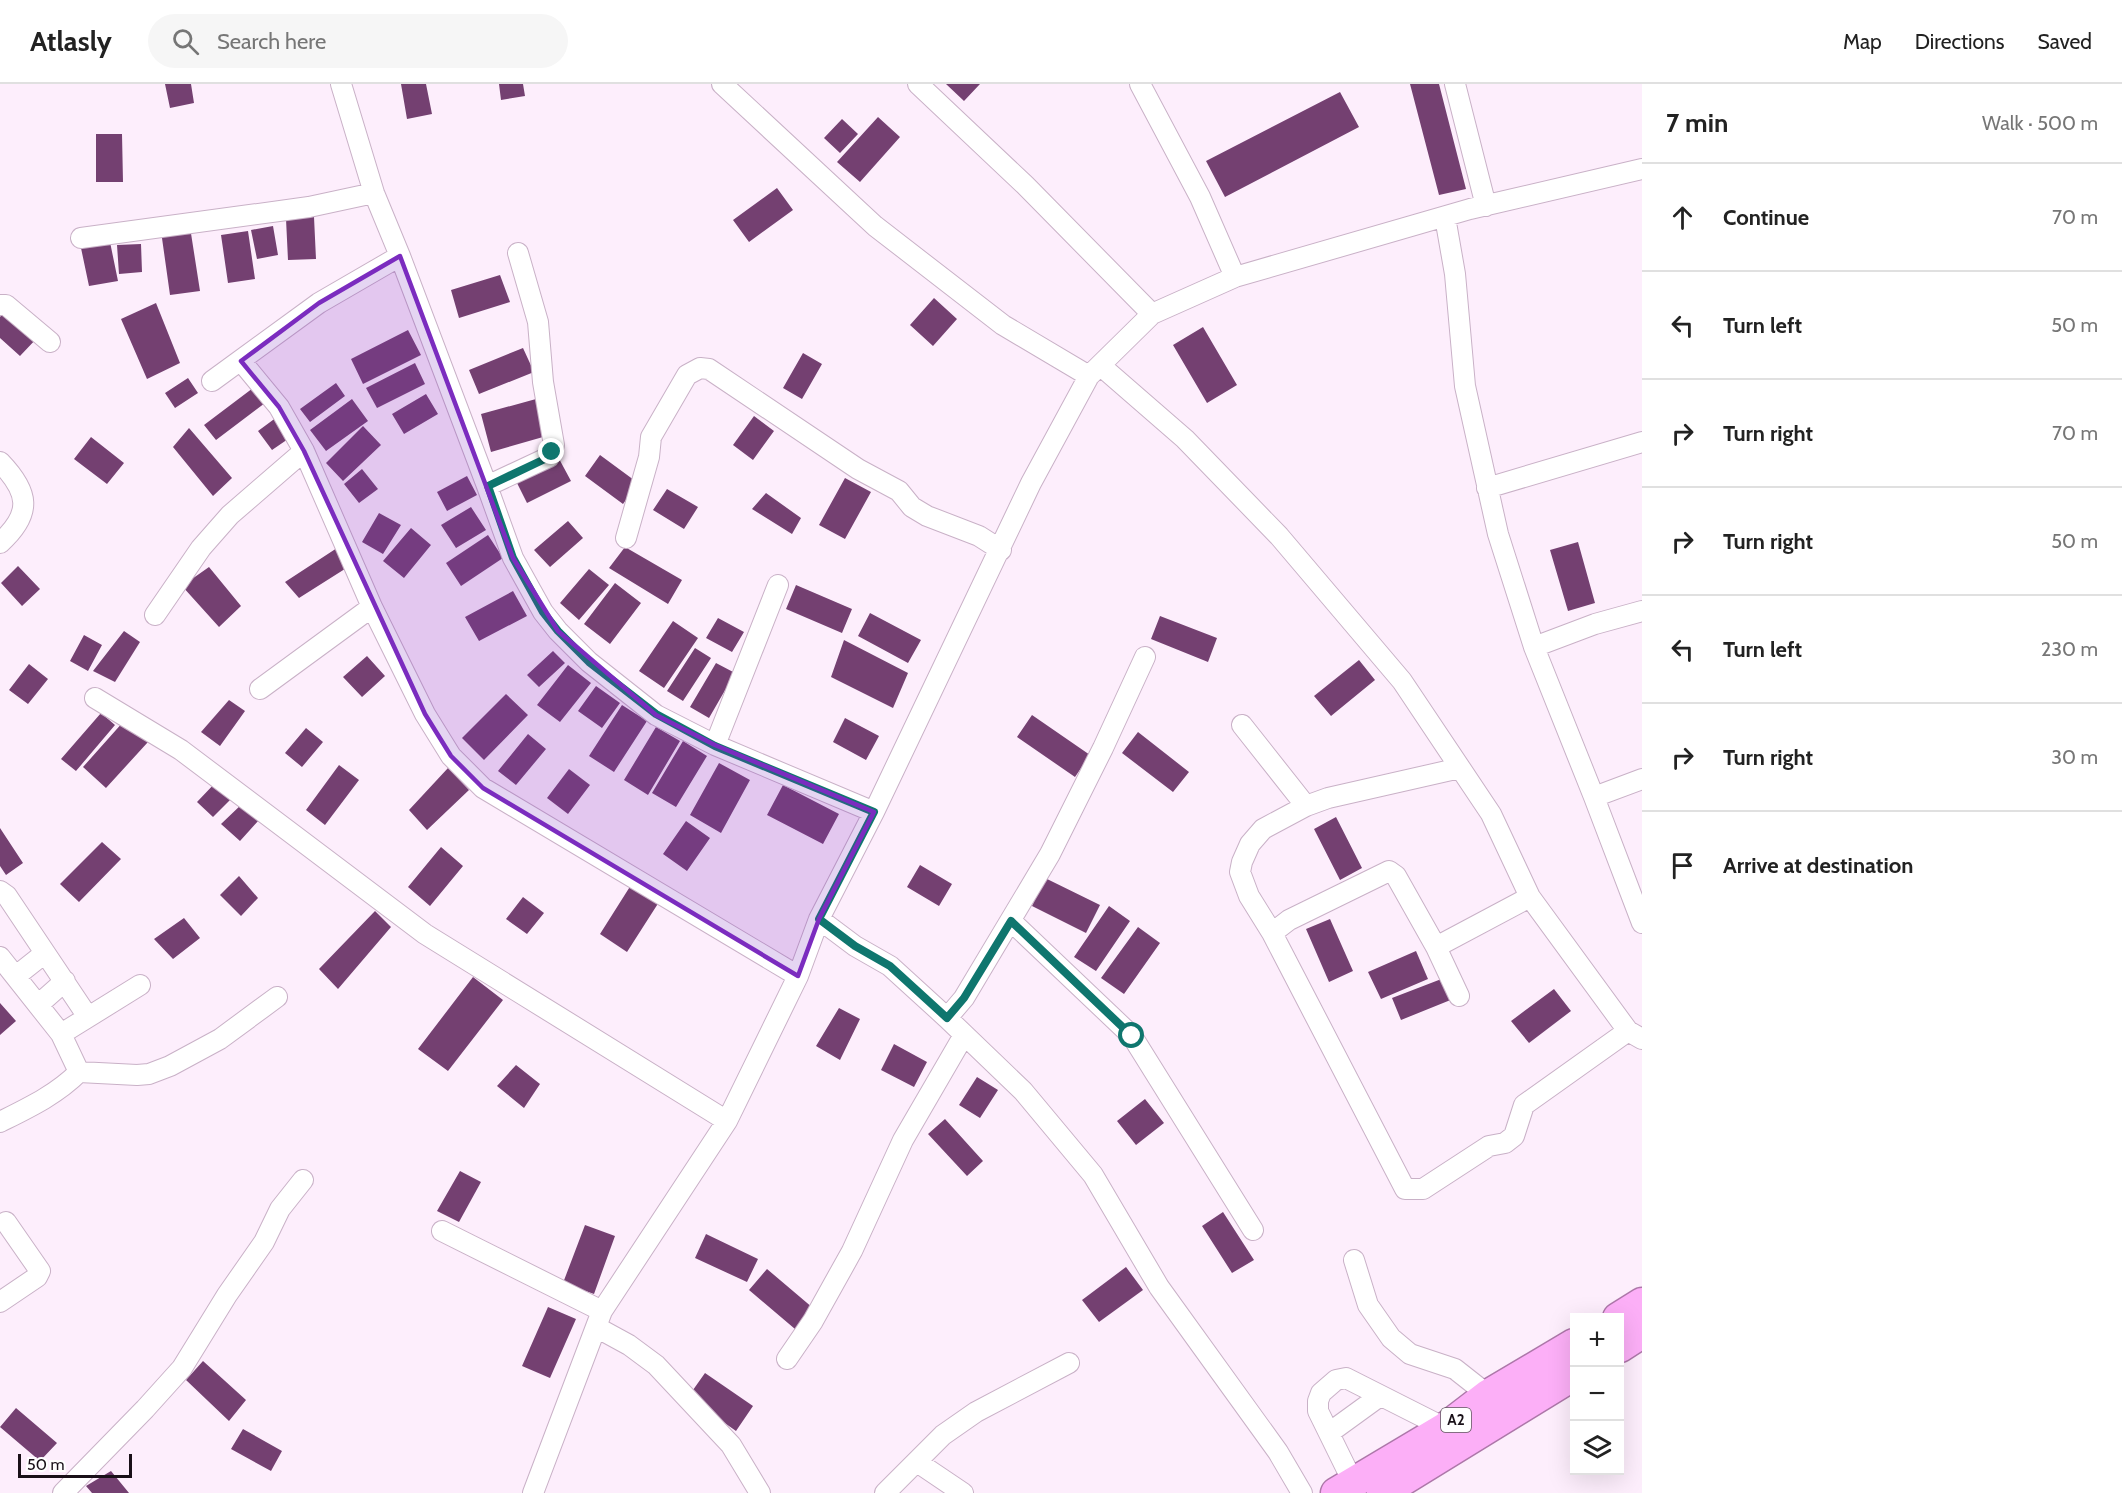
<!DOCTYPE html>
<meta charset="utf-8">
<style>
:root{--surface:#fff;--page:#f6f6f6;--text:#222;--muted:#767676;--line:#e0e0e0}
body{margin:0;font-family:Cabin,sans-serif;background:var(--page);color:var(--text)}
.controls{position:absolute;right:18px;bottom:18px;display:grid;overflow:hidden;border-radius:0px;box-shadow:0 6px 24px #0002}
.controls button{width:54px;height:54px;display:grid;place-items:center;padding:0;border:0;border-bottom:2px solid var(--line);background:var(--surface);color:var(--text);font:30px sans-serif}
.scale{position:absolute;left:18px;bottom:15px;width:114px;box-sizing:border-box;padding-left:6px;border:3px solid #191018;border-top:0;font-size:16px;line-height:21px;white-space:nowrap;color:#191018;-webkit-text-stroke:4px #fff;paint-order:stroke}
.stop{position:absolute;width:18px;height:18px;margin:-14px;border:4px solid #0f766e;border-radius:50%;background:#fff}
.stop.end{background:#0f766e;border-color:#fff;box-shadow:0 2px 6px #0008}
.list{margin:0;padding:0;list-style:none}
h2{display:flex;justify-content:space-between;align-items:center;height:78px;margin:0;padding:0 24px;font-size:26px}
h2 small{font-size:20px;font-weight:400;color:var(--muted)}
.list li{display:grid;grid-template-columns:39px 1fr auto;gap:18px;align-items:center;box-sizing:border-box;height:108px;padding:0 24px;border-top:2px solid var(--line)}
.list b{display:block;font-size:22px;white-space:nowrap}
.list em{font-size:20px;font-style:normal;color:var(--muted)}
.icon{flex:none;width:33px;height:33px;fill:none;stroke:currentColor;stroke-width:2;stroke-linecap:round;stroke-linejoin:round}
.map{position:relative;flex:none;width:1642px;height:1409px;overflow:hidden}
header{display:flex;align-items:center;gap:36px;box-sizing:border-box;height:84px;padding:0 30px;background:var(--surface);border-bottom:2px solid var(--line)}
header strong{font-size:28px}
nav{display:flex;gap:33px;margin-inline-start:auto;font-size:21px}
.search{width:420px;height:54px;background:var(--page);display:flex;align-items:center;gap:15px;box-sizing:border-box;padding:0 21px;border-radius:33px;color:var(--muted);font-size:22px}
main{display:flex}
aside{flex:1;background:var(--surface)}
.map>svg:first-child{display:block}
.building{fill:#744071}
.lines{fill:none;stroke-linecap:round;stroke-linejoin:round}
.minor-casing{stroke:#c9b1c7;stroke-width:22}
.highway-casing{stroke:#ad77a9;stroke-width:33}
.minor{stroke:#fff;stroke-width:20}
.highway{stroke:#fcaff7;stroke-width:30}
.route{stroke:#0f766e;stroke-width:8}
.marked{fill:#7b2cbf;fill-opacity:0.2;stroke:#7b2cbf;stroke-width:4.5;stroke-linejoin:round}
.labels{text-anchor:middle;stroke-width:6;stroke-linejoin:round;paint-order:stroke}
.shield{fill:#fff;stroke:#5e585d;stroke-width:1.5}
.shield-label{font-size:15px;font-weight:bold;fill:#191018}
</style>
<header>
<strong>Atlasly</strong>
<div class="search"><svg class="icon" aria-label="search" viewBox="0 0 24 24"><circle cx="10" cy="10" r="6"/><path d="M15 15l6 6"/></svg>Search here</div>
<nav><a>Map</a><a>Directions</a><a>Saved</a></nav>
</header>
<main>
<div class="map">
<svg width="1642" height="1409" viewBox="0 0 1642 1409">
<rect width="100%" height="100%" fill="#fdeefc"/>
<path class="building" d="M165 0H191L194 19 170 24Z
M401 0H426L432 30 407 35Z
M499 0H523L525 12 501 16Z
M946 0H980L964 17Z
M1410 0H1439L1466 105 1439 111Z
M1340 8 1359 43 1225 113 1206 77Z
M878 33 900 53 860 98 837 78Z
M842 35 858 50 840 69 824 54Z
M96 50H122L123 98H96Z
M777 104 793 126 749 158 733 136Z
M314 133 316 175 288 176 286 135Z
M273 142 278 171 257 175 251 146Z
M190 143 200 207 170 211 161 147Z
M248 147 255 195 228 199 221 151Z
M110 158 118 197 89 202 81 164Z
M141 160 142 188 119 190 117 161Z
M500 191 510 218 459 234 451 206Z
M934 214 957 235 933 262 910 241Z
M156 219 180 279 147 295 121 235Z
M6 226 38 253 20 272 0 254V233Z
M1203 243 1237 301 1207 319 1173 261Z
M408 246 421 271 363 300 351 275Z
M523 264 534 288 479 310 469 286Z
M803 269 822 280 802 315 783 304Z
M415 279 425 300 377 324 366 304Z
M188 294 198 309 175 324 165 309Z
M336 299 345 312 310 338 300 325Z
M257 301 269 316 216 356 204 341Z
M426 310 438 330 404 350 392 330Z
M352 315 368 337 326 367 310 346Z
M536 315 543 353 491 368 481 330Z
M754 332 774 347 753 376 733 361Z
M277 333 291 353 272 366 258 347Z
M363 342 381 361 343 397 326 379Z
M189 344 232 394 213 412 173 363Z
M91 353 124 379 107 400 74 375Z
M557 371 571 397 527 419 514 393Z
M600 371 638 399 623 420 585 392Z
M362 385 378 405 359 419 344 400Z
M467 392 477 411 447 427 437 408Z
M845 394 871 408 845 455 819 441Z
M667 405 698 423 684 445 653 426Z
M766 409 801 434 792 450 752 425Z
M471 423 486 446 456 464 441 441Z
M379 429 401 441 383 470 362 458Z
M568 437 583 454 550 483 534 466Z
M411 444 431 461 404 494 383 477Z
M488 451 503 474 461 502 446 479Z
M1578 458 1595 519 1568 527 1550 466Z
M625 463 682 496 668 520 609 484Z
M337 464 348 483 299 514 285 498Z
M18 482 40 505 22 522 1 499Z
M209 483 241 522 219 543 182 502Z
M589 485 609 501 579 536 560 519Z
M615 499 641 519 610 560 584 540Z
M796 501 852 525 842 549 786 525Z
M513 507 527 532 479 557 465 533Z
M870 529 921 556 908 579 858 552Z
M1160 532 1217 554 1208 578 1151 555Z
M718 534 744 548 732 568 706 554Z
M673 537 698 554 664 604 639 587Z
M124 547 140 558 115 598 93 587Z
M84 551 102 561 88 587 70 577Z
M844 556 908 589 893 624 831 593Z
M695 564 711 574 683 617 667 607Z
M553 567 565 579 539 603 527 591Z
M367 572 385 592 362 613 343 593Z
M1359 576 1375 596 1331 632 1314 612Z
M716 579 735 589 709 634 690 623Z
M29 580 48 595 28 620 9 606Z
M568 581 591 599 560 638 537 621Z
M596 602 620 619 602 644 578 627Z
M506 610 528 631 484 676 462 654Z
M229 616 245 627 220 662 201 648Z
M622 621 647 637 614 688 589 672Z
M101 629 115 641 76 687 61 675Z
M1032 631 1090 671 1075 693 1017 653Z
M845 634 879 652 866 676 833 658Z
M124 637 148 658 106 704 83 683Z
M656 643 680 657 648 711 624 696Z
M306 644 323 658 302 683 285 669Z
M1138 648 1189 688 1173 708 1122 669Z
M528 650 546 665 516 701 498 687Z
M683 657 707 672 676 723 652 709Z
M719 679 750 696 721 749 690 731Z
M339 681 359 696 325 741 306 726Z
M448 684 469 706 427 746 409 726Z
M569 685 590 701 568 730 547 714Z
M217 697 233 713 213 733 197 718Z
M783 701 839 730 823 760 767 731Z
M243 719 259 736 240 757 221 740Z
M1336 733 1362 784 1340 796 1314 745Z
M686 737 710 754 687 787 663 770Z
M0 744 23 779 6 791 0 782Z
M102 758 121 775 79 818 60 800Z
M441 763 463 782 430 822 408 803Z
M920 781 952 800 939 822 907 803Z
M239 792 258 814 241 832 220 811Z
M1045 794 1100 821 1086 849 1032 822Z
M631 801 659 818 627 868 600 850Z
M523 813 544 829 527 850 506 835Z
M1109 822 1130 837 1096 887 1074 873Z
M375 827 391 843 338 905 319 885Z
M184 834 200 854 173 875 154 855Z
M1330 835 1353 887 1329 898 1306 845Z
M1138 843 1160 859 1124 910 1101 894Z
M1416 867 1428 895 1381 915 1368 888Z
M473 893 503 916 448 987 418 965Z
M1444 894 1453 915 1401 936 1392 914Z
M1554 905 1571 927 1529 959 1511 937Z
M0 919 16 937 0 951Z
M839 924 860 935 840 976 816 962Z
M894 960 927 978 914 1003 881 986Z
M516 981 540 1000 524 1024 497 1002Z
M977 993 998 1006 980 1034 959 1021Z
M1145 1015 1164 1039 1136 1061 1117 1037Z
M945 1035 983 1077 967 1092 928 1050Z
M460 1087 481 1098 459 1138 437 1127Z
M1223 1128 1254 1176 1232 1189 1202 1142Z
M585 1141 615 1152 594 1210 563 1199Z
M706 1150 758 1175 747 1198 695 1174Z
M1126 1183 1143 1206 1099 1238 1082 1216Z
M767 1185 813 1224 795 1245 749 1206Z
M548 1223 576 1235 550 1294 522 1282Z
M203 1277 246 1316 229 1337 186 1296Z
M705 1289 753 1322 736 1347 688 1313Z
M16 1324 57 1359 40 1377 0 1343Z
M243 1345 282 1367 271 1387 231 1365Z
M111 1387 129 1409H92L86 1402Z"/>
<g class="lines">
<g class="minor-casing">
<path id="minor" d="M341 0 374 109 400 172 487 402 513 474 543 528 558 547 589 578 656 631 715 661 874 728
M722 0 875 142 1003 241 1089 292
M918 0 1025 101 1152 230
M1140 0 1200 113 1235 193
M1455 0 1486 122
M1445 133 1455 190 1465 302 1498 450 1534 563 1594 713 1642 839
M81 154 309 123 374 109
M0 221H6L50 258
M241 277 279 323 304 367 372 523 425 630 451 672 483 704 798 892
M1101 282 1185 355 1279 452 1402 597 1491 730 1530 813 1628 947 1642 955
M212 297 319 219 400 172
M0 378C29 408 33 429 0 459
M487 402 549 373 554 361 543 298 538 238 518 169
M1487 404 1642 358
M626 454 649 373 651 353 687 291 700 284 709 285 858 385 899 407 912 423 927 432 979 452 1001 466
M155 531 201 464 230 431 304 367
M1534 563 1595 540 1642 527
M260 605 372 523
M95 614 181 666 425 850 727 1037
M1242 641 1306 722
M715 661 778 501
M1460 684 1328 714 1306 722 1263 745 1250 760 1242 778 1240 788 1249 812 1272 849 1405 1105H1423L1489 1062 1505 1059 1514 1052 1524 1021 1628 947
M1594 713 1642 695
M0 807 7 812 88 933
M819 835 855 862 890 882 947 934 1023 1007 1093 1091 1159 1203 1278 1368 1302 1409
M1011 837 1132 952 1253 1146
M1272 849 1289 836 1389 787 1396 792 1436 863 1459 912
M1436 863 1530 813
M0 873 61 950 79 988C56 1011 28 1024 0 1038
M16 892 45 869
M38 921 65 897
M947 934 964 914 1050 770 1103 664 1145 573
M61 950 140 901
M79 988 137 991 149 990 170 982 220 955 277 913
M442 1147 602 1227
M1354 1176 1368 1221 1391 1254 1410 1270 1455 1285 1488 1311
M0 1218 37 1193 40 1187 6 1138
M596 1243 629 1261 656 1281 731 1361 760 1409
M787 1275 813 1237 852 1167 903 1056 964 951
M1329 1349 1380 1312
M917 1378 963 1409
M1351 1401 1349 1390 1318 1327V1317L1321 1309 1336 1296 1346 1294 1445 1344
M63 1409 145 1325 182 1284 227 1211 264 1158 280 1125 303 1096
M533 1409 602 1227 727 1037 798 892 819 835 874 728 1031 399 1089 292 1152 230 1235 193 1470 125 1642 85
M885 1409 943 1351 976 1328 1069 1279"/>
</g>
<g class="highway-casing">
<path id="highway" d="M1618 1234 1642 1219
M1620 1263 1642 1249
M1336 1409 1445 1344 1488 1311 1574 1260
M1382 1409 1574 1291"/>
</g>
<use href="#minor" class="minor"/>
<use href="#highway" class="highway"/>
</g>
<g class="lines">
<path class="route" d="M552 368 549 373 488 402 513 474 543 528 558 547 589 578 656 630 715 662 874 728 819 835 855 862 890 882 947 934 964 914 1011 837 1132 952"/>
</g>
<path class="marked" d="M400 172 513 474 558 547 656 631 715 661 874 728 819 835 798 892 483 704 451 672 425 630 304 367 279 323 241 277 319 219Z"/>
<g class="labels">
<rect class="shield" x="1441" y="1324" width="30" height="24" rx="4.5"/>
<g class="shield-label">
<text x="1456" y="1341">A2</text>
</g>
</g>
</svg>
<div class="controls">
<button>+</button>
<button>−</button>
<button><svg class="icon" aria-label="layers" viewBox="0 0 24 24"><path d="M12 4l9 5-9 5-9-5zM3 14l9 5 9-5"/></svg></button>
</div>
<div class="scale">50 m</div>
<div class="stop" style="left:1132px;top:952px"></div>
<div class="stop end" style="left:552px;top:368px"></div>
</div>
<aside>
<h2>7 min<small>Walk · 500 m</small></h2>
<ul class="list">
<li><svg class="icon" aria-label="ahead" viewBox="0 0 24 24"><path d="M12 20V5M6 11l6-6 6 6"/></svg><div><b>Continue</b></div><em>70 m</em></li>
<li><svg class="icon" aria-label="left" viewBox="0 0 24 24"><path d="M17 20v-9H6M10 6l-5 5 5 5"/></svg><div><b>Turn left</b></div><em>50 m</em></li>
<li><svg class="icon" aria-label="right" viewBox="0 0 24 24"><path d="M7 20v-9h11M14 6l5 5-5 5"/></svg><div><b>Turn right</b></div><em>70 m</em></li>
<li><svg class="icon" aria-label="right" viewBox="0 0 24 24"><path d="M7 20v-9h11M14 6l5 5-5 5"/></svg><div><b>Turn right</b></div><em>50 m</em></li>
<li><svg class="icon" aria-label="left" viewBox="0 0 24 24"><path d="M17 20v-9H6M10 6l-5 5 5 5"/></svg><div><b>Turn left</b></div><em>230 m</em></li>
<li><svg class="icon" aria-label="right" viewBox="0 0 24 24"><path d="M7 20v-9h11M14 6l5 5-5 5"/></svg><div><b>Turn right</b></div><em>30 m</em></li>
<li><svg class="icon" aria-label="arrive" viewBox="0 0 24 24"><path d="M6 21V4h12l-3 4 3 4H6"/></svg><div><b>Arrive at destination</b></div></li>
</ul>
</aside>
</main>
